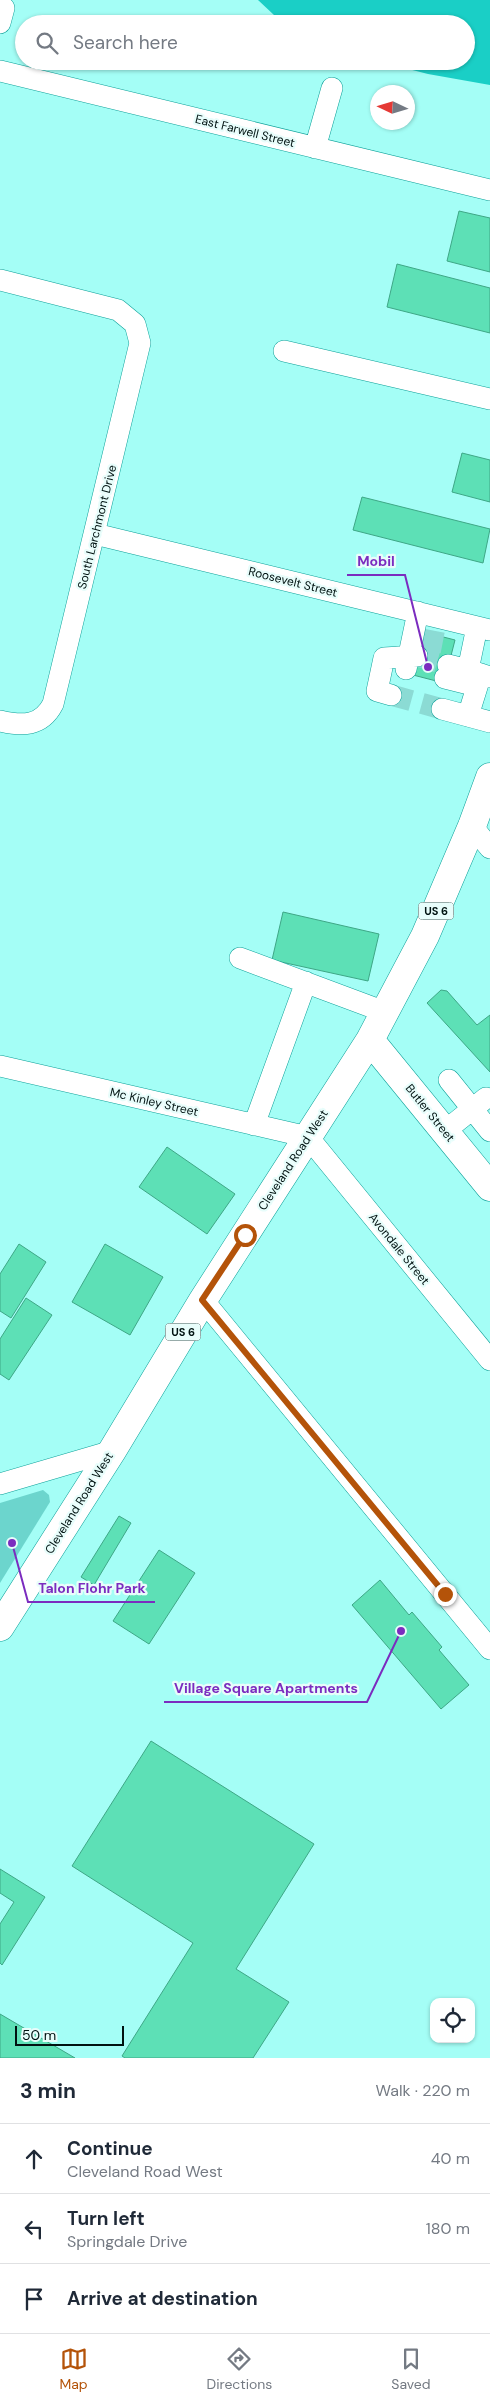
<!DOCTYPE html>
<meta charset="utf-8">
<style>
:root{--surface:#fff;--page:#f2f2f3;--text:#1f2937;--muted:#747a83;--line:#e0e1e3;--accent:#b45309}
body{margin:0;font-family:"DM Sans",sans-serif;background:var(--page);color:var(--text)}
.controls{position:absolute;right:15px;bottom:15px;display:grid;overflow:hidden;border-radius:10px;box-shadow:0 1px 4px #0004}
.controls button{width:45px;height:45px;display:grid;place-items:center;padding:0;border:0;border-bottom:1px solid var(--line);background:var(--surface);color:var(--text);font:25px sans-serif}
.compass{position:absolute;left:370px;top:85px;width:45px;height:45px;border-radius:50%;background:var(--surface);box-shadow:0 1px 4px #0004;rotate:274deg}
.scale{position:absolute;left:15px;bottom:12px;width:109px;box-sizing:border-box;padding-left:5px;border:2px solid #001211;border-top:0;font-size:14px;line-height:18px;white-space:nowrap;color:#001211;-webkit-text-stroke:4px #e8fdfb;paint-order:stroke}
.stop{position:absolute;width:15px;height:15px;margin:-11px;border:4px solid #b45309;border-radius:50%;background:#fff}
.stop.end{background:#b45309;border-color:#fff;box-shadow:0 1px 5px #0008}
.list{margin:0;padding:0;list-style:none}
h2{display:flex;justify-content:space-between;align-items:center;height:65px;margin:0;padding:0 20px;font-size:21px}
h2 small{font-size:16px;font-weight:400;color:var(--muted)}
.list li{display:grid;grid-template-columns:32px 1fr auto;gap:15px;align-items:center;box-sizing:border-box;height:70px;padding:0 20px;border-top:1px solid var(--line)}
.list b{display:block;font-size:19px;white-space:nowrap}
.list p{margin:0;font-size:16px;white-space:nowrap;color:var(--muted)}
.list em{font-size:16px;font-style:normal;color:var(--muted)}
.icon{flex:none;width:28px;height:28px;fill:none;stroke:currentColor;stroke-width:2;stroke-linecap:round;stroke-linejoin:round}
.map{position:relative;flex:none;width:490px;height:2058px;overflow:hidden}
.search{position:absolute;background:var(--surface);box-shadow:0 1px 4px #0004;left:15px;right:15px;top:15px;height:55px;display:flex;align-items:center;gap:12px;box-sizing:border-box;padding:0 18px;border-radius:28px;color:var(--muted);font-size:19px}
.sheet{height:275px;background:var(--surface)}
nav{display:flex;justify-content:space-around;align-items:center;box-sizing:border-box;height:70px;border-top:1px solid var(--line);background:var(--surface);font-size:14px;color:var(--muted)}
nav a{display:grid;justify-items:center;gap:2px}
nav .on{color:var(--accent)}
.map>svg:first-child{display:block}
.green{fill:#6cd5cd}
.forest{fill:#1acfc6}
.building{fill:#5de0b6;stroke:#3ea786}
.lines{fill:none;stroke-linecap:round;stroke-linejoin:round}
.minor-tunnel{stroke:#8bdbd4;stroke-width:21;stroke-dasharray:21 11;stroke-linecap:butt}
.minor-casing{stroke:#0da099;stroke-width:22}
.major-casing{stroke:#0da099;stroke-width:29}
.minor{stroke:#fff;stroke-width:21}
.major{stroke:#fff;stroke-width:28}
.route{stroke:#b45309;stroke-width:6}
.labels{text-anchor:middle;stroke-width:4.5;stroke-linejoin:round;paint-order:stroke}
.shield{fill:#e8fdfb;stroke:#465857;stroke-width:1}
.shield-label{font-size:11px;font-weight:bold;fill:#001211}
.street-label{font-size:12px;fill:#001211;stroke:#e8fdfb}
.leader{fill:none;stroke:#7b2cbf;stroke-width:2}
.callout-dot{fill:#7b2cbf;stroke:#e8fdfb;stroke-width:2}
.callout-label{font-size:14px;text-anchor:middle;font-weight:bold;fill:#7b2cbf;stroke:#e8fdfb;stroke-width:4.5;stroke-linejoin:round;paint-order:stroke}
</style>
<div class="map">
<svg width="490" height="2058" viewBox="0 0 490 2058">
<rect width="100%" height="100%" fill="#a4fef6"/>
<path class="green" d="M43 1490 49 1495 50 1502 0 1583V1503Z"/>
<path class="forest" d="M258 0H490V85L428 74 377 61H466V24H293L274 15Z"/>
<path class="building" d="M459 211 490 218V272L447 261Z
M397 264 490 288V333L387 307Z
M462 453 490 460V502L452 492Z
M362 497 490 529 483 563 353 530Z
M424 632 455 640 444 683 413 675Z
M283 912 379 934 368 981 272 960Z
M441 990 447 991 477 1025 490 1015V1072L427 1003Z
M167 1147 235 1194 207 1234 139 1187Z
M19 1244 46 1262 11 1318 0 1311V1274Z
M105 1244 163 1277 130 1335 72 1302Z
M26 1298 52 1315 9 1380 0 1374V1339Z
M119 1516 131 1523 94 1585 81 1577Z
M159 1550 195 1573 149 1644 113 1621Z
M380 1580 409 1615 412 1612 442 1647 439 1650 469 1685 441 1709 352 1605Z
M151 1741 314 1844 236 1969 289 2002 253 2058H125L122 2056 193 1943 72 1866Z
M0 1869 45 1897 2 1965 0 1963V1924L14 1902 0 1893Z
M0 2014 75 2058H0Z"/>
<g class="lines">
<path class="minor-tunnel" d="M422 639 453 645
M417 656 448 665
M391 695 442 709"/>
<g class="minor-casing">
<path id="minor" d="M0 23 4 8
M0 71 490 190
M315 148 332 88
M0 280 118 310 135 324 140 343 53 704C41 727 22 726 0 721
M284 351 490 399
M95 534 490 630
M477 627 468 670 490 677
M406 669 418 612
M445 678 465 683 468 670 448 665
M391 695 377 691 384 658 417 656
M442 709 490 722
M468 716 481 674
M472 826 490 848
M240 958 385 1012
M0 1066 308 1137 490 1360
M449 1080 490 1131
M254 1125 306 982
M445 1131 486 1098
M203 1300 490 1649
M0 1484 112 1451"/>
</g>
<g class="major-casing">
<path id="major" d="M370 1040 490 1187
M0 1627 112 1451 203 1300 370 1040 425 936 472 826 490 777"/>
</g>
<use href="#minor" class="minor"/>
<use href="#major" class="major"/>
</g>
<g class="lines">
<path class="route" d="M245 1235 202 1300 445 1594"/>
</g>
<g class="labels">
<g class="shield">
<rect x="418.5" y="902.5" width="35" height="17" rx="4"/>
<rect x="165.5" y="1323.5" width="35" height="17" rx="4"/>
</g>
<g class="shield-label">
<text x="436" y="915">US 6</text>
<text x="183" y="1336">US 6</text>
</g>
<g class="street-label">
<text transform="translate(245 131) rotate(14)" y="4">East Farwell Street</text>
<text transform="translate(97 527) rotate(-76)" y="4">South Larchmont Drive</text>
<text transform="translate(293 582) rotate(14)" y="4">Roosevelt Street</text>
<text transform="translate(154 1102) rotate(13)" y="4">Mc Kinley Street</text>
<text transform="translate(430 1113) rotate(51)" y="4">Butler Street</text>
<text transform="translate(293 1160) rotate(-57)" y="4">Cleveland Road West</text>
<text transform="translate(399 1249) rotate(51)" y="4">Avondale Street</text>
<text transform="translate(79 1503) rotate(-58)" y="4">Cleveland Road West</text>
</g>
</g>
<path class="leader" d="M428 667L405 575H347M12 1543L28 1602H155M401 1631L367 1702H164"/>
<g class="callout-dot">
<circle cx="428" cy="667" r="5"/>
<circle cx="12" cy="1543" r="5"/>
<circle cx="401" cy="1631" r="5"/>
</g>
<g class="callout-label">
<text x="376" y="566">Mobil</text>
<text x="92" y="1593">Talon Flohr Park</text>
<text x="266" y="1693">Village Square Apartments</text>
</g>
</svg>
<div class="controls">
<button><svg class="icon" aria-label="locate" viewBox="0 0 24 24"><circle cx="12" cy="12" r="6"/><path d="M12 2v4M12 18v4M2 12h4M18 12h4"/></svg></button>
</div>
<svg class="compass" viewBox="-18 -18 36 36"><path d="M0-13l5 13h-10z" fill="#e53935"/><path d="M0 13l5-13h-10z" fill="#747a83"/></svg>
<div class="scale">50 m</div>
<div class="stop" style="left:245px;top:1235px"></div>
<div class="stop end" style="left:445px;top:1594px"></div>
<div class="search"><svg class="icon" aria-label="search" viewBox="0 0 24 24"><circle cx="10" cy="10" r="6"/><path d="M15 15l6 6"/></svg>Search here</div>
</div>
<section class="sheet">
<h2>3 min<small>Walk · 220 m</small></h2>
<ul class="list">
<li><svg class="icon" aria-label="ahead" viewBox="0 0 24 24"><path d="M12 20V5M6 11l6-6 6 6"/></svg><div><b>Continue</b><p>Cleveland Road West</p></div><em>40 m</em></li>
<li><svg class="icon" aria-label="left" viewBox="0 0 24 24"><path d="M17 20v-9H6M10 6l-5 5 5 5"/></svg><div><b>Turn left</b><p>Springdale Drive</p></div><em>180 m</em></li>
<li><svg class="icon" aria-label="arrive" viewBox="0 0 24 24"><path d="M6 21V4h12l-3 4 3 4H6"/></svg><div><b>Arrive at destination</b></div></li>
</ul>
</section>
<nav>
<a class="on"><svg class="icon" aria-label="map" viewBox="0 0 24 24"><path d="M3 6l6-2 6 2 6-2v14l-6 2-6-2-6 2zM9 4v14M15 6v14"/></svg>Map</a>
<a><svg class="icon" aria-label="directions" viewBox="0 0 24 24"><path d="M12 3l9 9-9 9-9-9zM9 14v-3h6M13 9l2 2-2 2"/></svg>Directions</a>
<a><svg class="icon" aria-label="saved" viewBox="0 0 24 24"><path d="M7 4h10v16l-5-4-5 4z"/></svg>Saved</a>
</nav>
